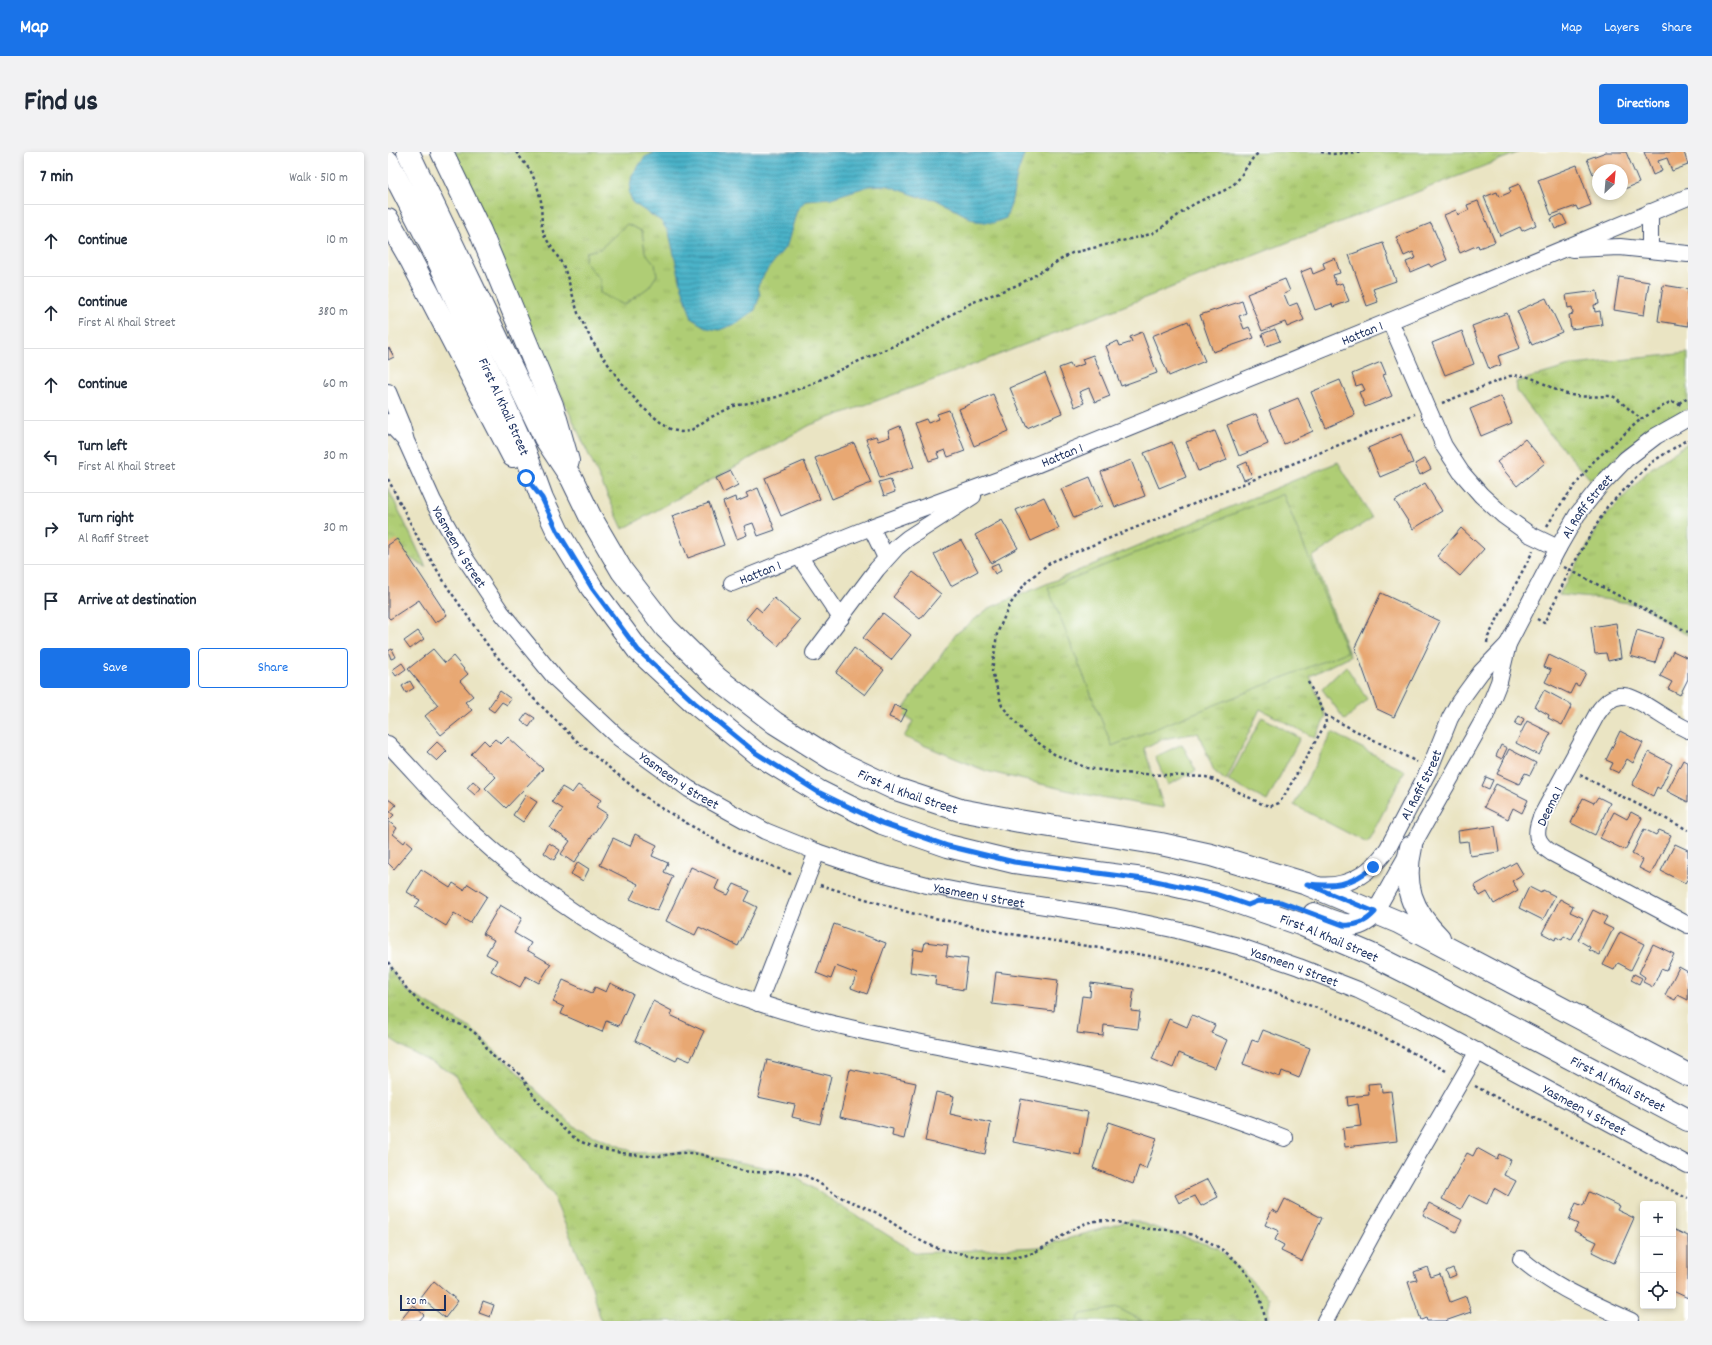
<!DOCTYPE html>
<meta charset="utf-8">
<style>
:root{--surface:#fff;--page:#f2f2f3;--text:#1f2937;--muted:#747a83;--line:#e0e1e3;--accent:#1a73e8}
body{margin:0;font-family:Dekko,sans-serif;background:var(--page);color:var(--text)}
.controls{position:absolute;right:12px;bottom:12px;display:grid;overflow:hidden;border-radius:4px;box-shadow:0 2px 6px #0003}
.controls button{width:36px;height:36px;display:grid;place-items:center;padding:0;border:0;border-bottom:1px solid var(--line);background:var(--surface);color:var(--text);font:20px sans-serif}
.compass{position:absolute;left:1204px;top:12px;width:36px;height:36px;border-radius:50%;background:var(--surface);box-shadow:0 2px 6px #0003;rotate:26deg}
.scale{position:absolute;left:12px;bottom:10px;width:46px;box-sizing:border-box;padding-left:4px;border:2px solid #1b2f5e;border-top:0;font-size:11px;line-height:14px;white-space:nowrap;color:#1b2f5e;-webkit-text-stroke:3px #fff;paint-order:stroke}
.stop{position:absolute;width:12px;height:12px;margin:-9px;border:3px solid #1a73e8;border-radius:50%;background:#fff}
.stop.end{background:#1a73e8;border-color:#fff;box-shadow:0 1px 4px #0008}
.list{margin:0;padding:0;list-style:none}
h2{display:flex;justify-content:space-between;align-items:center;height:52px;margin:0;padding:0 16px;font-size:17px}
h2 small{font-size:13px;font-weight:400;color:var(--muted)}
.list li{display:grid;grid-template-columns:26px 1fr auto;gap:12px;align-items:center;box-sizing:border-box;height:72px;padding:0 16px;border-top:1px solid var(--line)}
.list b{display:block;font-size:15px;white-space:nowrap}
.list p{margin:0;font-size:13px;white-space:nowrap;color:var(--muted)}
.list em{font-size:13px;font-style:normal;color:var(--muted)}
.actions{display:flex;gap:8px;padding:12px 16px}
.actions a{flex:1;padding:9px 0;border:1px solid var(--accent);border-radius:4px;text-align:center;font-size:14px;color:var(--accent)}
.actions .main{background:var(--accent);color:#fff}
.icon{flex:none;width:22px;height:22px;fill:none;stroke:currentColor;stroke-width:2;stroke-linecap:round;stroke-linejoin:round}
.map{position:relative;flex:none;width:1300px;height:1169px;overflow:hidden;border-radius:4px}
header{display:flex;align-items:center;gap:24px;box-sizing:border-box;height:56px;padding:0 20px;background:var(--accent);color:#fff}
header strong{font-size:19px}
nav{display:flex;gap:22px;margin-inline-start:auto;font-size:14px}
.intro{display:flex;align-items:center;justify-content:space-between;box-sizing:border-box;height:96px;padding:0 24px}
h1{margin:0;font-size:28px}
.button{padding:10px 18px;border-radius:4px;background:var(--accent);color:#fff;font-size:14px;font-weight:700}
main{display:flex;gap:24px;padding:0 24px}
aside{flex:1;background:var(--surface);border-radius:4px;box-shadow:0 2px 6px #0003}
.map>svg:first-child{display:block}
.grass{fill:url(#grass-tufts);stroke:#657e69}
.park{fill:#afcd74;stroke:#657e69}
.water{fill:url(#water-rules);stroke:#327093}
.building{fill:#e8a873}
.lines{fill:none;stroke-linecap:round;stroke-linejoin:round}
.street-casing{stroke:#3a4a6d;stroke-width:18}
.secondary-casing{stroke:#3a4a6d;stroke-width:24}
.path{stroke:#3a4a6d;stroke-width:2.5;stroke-dasharray:3 3;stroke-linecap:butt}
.street{stroke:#fff;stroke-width:16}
.secondary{stroke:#fff;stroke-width:22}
.route{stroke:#1a73e8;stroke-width:5}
.labels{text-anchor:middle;stroke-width:3.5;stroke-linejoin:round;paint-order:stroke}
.street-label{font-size:14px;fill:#1b2f5e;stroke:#fff}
</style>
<header>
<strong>Map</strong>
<nav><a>Map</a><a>Layers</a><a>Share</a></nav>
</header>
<div class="intro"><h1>Find us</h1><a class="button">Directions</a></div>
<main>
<aside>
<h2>7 min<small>Walk · 510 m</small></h2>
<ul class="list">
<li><svg class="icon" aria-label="ahead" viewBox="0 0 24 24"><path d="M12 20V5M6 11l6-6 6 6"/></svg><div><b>Continue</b></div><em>10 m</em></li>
<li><svg class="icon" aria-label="ahead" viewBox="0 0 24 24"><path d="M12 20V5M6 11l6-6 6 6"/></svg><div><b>Continue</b><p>First Al Khail Street</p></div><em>380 m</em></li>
<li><svg class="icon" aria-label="ahead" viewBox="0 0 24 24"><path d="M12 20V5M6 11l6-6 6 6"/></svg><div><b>Continue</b></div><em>60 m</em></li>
<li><svg class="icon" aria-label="left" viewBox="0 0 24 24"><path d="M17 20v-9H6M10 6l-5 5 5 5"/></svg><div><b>Turn left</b><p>First Al Khail Street</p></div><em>30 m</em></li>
<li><svg class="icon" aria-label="right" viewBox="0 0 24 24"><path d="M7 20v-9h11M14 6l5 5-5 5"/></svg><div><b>Turn right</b><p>Al Rafif Street</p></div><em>30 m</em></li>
<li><svg class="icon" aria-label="arrive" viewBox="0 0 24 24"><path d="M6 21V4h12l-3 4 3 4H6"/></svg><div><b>Arrive at destination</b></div></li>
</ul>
<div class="actions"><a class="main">Save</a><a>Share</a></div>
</aside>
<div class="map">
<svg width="1300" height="1169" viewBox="0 0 1300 1169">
<defs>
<pattern id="grass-tufts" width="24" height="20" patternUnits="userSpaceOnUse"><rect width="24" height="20" fill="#afcd74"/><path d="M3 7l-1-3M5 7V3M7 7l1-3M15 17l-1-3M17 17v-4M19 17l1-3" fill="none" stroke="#96b067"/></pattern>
<pattern id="water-rules" width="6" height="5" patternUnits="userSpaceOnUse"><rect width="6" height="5" fill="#49b2c8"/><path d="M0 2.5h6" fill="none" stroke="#3c91a6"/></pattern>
</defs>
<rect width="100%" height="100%" fill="#fff"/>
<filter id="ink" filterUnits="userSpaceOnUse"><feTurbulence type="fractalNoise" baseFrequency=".025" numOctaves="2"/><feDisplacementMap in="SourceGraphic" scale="8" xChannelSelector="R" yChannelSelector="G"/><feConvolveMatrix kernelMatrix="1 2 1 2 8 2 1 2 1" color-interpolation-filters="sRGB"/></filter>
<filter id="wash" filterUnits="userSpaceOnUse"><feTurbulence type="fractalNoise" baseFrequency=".012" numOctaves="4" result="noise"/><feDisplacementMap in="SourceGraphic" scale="16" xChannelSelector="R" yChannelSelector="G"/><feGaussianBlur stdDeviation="0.9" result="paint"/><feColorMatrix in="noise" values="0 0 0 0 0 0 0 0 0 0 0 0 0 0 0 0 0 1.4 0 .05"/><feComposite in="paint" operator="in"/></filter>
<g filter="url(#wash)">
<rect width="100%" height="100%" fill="#eae4c3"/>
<path class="grass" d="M61 0H1132L551 226 422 273 235 377Z
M1300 201V257L1263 276 1203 328 1161 281 1129 239 1128 230 1185 213Z
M1300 291V483L1288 477 1253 453 1215 447 1171 443 1215 367 1262 317Z
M950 310 984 366 924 405 962 504 922 524 938 565 927 586 872 557 838 629 826 619 810 581 774 587 756 596 776 656 695 642 598 619 516 585 525 569 512 562 568 482 601 456Z
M0 336 38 415 0 394Z
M0 813 17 838 84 877 189 977 248 1001 302 1000 399 1020 528 1101 651 1095 744 1068 830 1096 881 1146 880 1169H213L204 1135 164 1042 116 986 94 968 66 922 23 900 0 885Z"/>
<path class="park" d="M239 72 254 79 257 100 267 112 269 123 261 135 236 153 212 141V128L197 110 198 100 212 97Z
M895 342 959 500 724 594 660 436Z
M958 514 979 547 957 568 934 537Z
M874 565 912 586 879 649 840 629Z
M944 580 1017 619 979 691 906 653Z
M794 592 808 619 780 633 767 605Z
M730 1156 755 1169H688L693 1162Z"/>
<path class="water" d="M268 0H637L629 23 623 52 618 66 605 71 588 69 547 47 532 45 498 33 481 34 443 46 418 48 409 58 399 93 377 121 370 134 372 143 367 158 350 171 331 178 319 176 304 167 294 136 281 81 273 69 245 51 241 41 244 23 257 5Z"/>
<g id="blocks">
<path class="building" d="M1218 0H1238L1251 31 1234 38V18H1210V20L1205 22 1199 7Z
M1256 0H1296L1300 13 1284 19 1279 6 1270 9 1274 19 1265 23Z
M1189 13 1203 53 1190 58 1188 54 1163 63 1150 28Z
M1131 32 1148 73 1134 79 1132 75 1112 84 1096 45 1109 40 1111 45 1123 40 1121 36Z
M1090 49 1107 90 1091 96 1090 93 1072 101 1056 63 1068 58 1070 63 1081 58 1079 53Z
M1174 62 1179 72 1167 77 1163 67Z
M1043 71 1059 108 1043 115 1041 112 1022 120 1018 110 1028 106 1025 100 1016 104 1008 85Z
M995 91 1008 129 985 137 990 150 979 154 961 103Z
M947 106 952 121 945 123 948 133 954 131 961 149 945 155 944 152 927 158 913 120 923 116 925 122 937 117 935 111Z
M1231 125 1261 130 1256 163 1226 158Z
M897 127 902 139 896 142 901 154 909 151 916 168 899 175 897 170 874 179 859 142Z
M1275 133 1300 137V174L1270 169Z
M1209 139 1211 152 1206 153 1207 160 1212 159 1214 173 1183 177 1181 163 1185 162 1184 155 1180 156 1178 143Z
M1158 146 1174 180 1144 193 1129 159Z
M854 149 858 161 851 164 856 177 861 175 866 186 825 200 812 163Z
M1119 161 1132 196 1110 204 1113 213 1101 217 1084 174Z
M800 169 817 209 781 224 764 184Z
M887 177 892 189 878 194 874 182Z
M1074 179 1086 212 1057 223 1044 191Z
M754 180 769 221 733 234 718 194 730 189 732 194 744 190 742 185Z
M1 196 6 205 0 208V197Z
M705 203 722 244 707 250 701 236 691 240 696 251 687 255 671 216 682 212 684 216 696 212 694 207Z
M993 210 998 222 995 223 1004 244 977 255 971 240 977 238 974 232 968 234 964 222Z
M657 221 674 261 639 276 622 236Z
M952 228 967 263 938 276 923 240Z
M605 242 621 279 586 294 571 257Z
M1113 244 1124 271 1093 284 1082 257Z
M910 246 925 279 896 292 881 258Z
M561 258 577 299 560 305 557 298 549 301 551 306 541 309 527 271 538 267 540 271 551 267 549 262Z
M868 262 880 292 851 304 839 273Z
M512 274 526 315 492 326 478 287 488 284 490 289 502 285 500 279Z
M827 279 839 308 810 319 798 290Z
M1013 282 1025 311 992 325 980 296Z
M1137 287 1157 311 1129 334 1109 310Z
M784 290 798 325 771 336 756 301Z
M466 291 483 331 444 347 427 306Z
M1037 306 1043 317 1032 323 1027 312Z
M743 308 757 344 727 355 713 320Z
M416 309 432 347 393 364 377 326Z
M859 310 864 325 856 328 850 314Z
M343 319 350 333 335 341 328 326Z
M702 325 714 354 686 366 673 337Z
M502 327 507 340 496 344 491 330Z
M1037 331 1054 359 1025 377 1007 349Z
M370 336 387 378 370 384 365 371 356 374 359 383 349 387 335 350 347 345 348 350 360 345 358 341Z
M656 345 671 376 643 389 628 358Z
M321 351 336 393 300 406 284 364Z
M614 368 630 396 603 411 587 383Z
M1073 376 1096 397 1072 424 1049 404Z
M9 387 59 463 47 471 31 448 2 467 0 465V393Z
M573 388 590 419 563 434 546 402Z
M610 411 613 419 607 422 603 414Z
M525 420 553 442 532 467 505 445Z
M993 441 1052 469 1006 565 989 557 967 495Z
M386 446 412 468 390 494 358 467 368 455 374 460Z
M495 461 523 483 503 508 475 486Z
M1228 471 1233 506 1220 509 1218 501 1207 502 1203 475Z
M1249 478 1275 486 1267 511 1242 504Z
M30 479 36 487 22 497 16 489Z
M466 496 496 518 477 543 448 521Z
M4 497 8 505 3 507 0 499Z
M45 497 57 511 65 504 80 522 72 529 85 544 77 550 84 558 53 583 37 564 50 553 20 517Z
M1285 499 1300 506V527L1292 543 1280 537 1284 530 1272 524Z
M1161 503 1198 521 1191 534 1187 532 1182 542 1157 530 1163 518 1156 515Z
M14 511 18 517 8 524 4 518Z
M22 529 26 536 18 541 14 534Z
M1156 538 1184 553 1174 573 1160 566 1161 563 1147 555Z
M112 539 123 547 119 553 114 550 106 560 100 556Z
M506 553 519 558 513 570 501 565Z
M139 561 147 566 141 575 133 569Z
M1131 564 1136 567 1133 574 1127 572Z
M1139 569 1163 581 1151 603 1128 591Z
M1232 579 1255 591 1245 611 1239 607 1231 621 1222 617 1225 611 1218 608Z
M120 585 155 617 118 656 97 636 108 625 83 602 96 588 101 593 107 587 113 592Z
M49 590 59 599 49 609 39 600Z
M1113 593 1119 596 1114 607 1108 604Z
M1121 597 1148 611 1142 623 1137 621 1131 632 1109 622Z
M1261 600 1284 612 1272 637 1269 635 1265 644 1244 633Z
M1295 608 1300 611V650L1279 639Z
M1098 625 1105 628 1101 637 1094 634Z
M85 629 93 636 87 643 79 636Z
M1108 632 1140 648 1134 661 1125 656 1120 667 1096 655Z
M190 633 213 648 208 655 219 662 186 711 173 702 182 689 162 676 175 657 164 650 174 635 184 641Z
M138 643 149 650 135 670 125 663Z
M1210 645 1222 651 1207 683 1183 671 1195 646 1206 651Z
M0 647 8 653 2 660 6 663 0 669 9 676 5 682 16 691 18 688 25 694 6 717 0 711Z
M1226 660 1239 667 1243 660 1254 666 1237 698 1212 686Z
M1107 674 1111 700 1082 704 1080 689 1071 690 1070 679Z
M1256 677 1268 683 1271 678 1283 683 1263 722 1251 716 1255 708 1244 702Z
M247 682 269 693 264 704 280 711 276 720 285 724 269 759 242 747 250 732 212 713 225 686 242 694Z
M161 691 172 698 166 708 156 701Z
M1287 692 1300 698V726L1297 731 1273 719Z
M190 710 201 717 195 729 183 722Z
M1128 710 1135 722 1124 729 1130 738 1106 752 1099 740 1092 744 1086 734Z
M303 715 331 728 327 737 340 743 346 732 362 739 357 749 369 755 350 794 311 775 307 783 278 769Z
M33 717 62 736 65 731 76 738 80 732 99 744 82 771 66 761 58 774 27 755 32 748 19 740Z
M1141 735 1153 741 1155 738 1167 744 1155 768 1131 756Z
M1172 747 1185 754 1182 760 1195 766 1183 788 1176 784 1174 788 1168 785 1167 788 1154 781Z
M112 753 134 766 126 781 143 791 139 798 163 812 151 831 138 824 132 835 103 819 109 808 98 802 106 788 95 782Z
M1205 758 1219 765 1215 772 1225 777 1212 803 1201 798 1202 795 1190 788Z
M446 772 498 791 479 842 463 836 469 822 448 814 443 827 428 821Z
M1232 780 1256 792 1243 818 1230 811 1226 818 1215 813Z
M537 790 560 793 558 804 580 807 576 838 547 833 548 824 522 820 525 797 535 799Z
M1265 792 1286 802 1278 819 1273 817 1265 835 1255 830 1257 825 1251 821Z
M1291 815 1300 820V848L1290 843 1287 848 1277 843Z
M608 820 670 828 666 859 604 852Z
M1246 822 1254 826 1251 832 1243 828Z
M175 828 204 841 207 835 218 840 222 831 245 842 231 874 218 869 214 880 173 862 176 855 165 850Z
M703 831 746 837 743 859 752 860 750 877 716 873 715 884 689 881 694 844 702 845Z
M265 849 284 859 282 863 316 879 302 909 290 904 288 909 247 889Z
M804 863 827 873 823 881 839 888 827 916 791 901 785 916 764 907 781 867 799 875Z
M875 878 922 896 911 926 894 919 892 925 855 912 864 888 870 890Z
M379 908 443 924 432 972 404 965 407 953 370 945Z
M462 917 528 931 516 987 504 984 505 977 452 965Z
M993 931 994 940 1003 939 1009 989 957 995 955 976 973 974 970 952 960 954 959 945 981 943 980 932Z
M548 940 566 944 562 962 603 971 597 1002 537 989Z
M633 947 700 960 692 1003 625 990Z
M721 970 769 986 758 1017 751 1014 745 1032 705 1016Z
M1089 996 1109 1007 1111 1002 1123 1008 1116 1023 1128 1029 1120 1044 1106 1036 1099 1052 1081 1043 1073 1057 1054 1047 1079 1001 1085 1004Z
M820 1027 830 1045 813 1054 807 1044 791 1051 787 1043Z
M1201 1040 1231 1054 1229 1058 1246 1066 1226 1111 1204 1100 1209 1090 1186 1079 1190 1072 1181 1068 1188 1051 1195 1054Z
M897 1047 934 1066 914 1109 893 1099 896 1093 887 1088 891 1079 877 1073 884 1058 890 1061Z
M1041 1051 1074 1068 1068 1080 1035 1063Z
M1285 1077 1300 1084V1146L1285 1139Z
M1039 1115 1043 1125 1052 1122 1062 1150 1078 1144 1083 1160 1057 1169H1039L1038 1166 1033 1168 1020 1130 1029 1128 1026 1120Z
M1065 1116 1068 1123 1061 1126 1058 1119Z
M46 1129 70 1149 57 1166 33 1146Z
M95 1149 106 1153 102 1165 91 1161Z
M25 1153 36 1163 31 1169H12Z"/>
</g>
</g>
<g filter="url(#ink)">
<use href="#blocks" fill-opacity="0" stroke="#3a4a6d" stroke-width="1"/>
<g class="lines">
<g class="street-casing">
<g id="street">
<path d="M1262 60V97"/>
<path d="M1184 97 1232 95 1300 102"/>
<path d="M1002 169 1056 294 1073 320 1093 343 1116 364 1141 382 1170 396"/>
<path id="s1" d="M0 240 14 274 18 289 45 349 77 406 113 460 168 527 231 586 301 637 377 679 429 700 485 719 539 733 594 744 727 765 789 778 850 794 911 815 970 838 1027 866 1300 1013"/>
<path d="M0 270 17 288"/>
<path d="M483 375 498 406"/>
<path d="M411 404 453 466"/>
<path id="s2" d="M344 431 483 375 613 327 1002 169 1300 45"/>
<path d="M426 501 489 417 509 395 520 386 585 344"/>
<path d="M1300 578C1290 573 1279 567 1270 561 1246 546 1229 531 1209 562L1154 663C1146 681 1147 690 1164 701L1300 773"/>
<path d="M0 592C28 621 54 652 83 679 165 755 265 816 371 851 474 885 581 897 685 922 757 938 829 959 897 986"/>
<path id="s3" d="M928 733C960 737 983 721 1000 696L1042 616 1062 566 1071 550 1093 520 1120 492"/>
<path id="s4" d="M987 760 1097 565 1111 530 1120 492 1170 396 1189 363 1212 334 1238 307 1268 284 1300 266"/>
<path d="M370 851 429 700"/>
<path d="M1133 1107C1167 1136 1203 1150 1243 1169"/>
<path d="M937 1169 987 1077 1090 899"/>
</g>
</g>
<g class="secondary-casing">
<g id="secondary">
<path id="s5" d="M20 0 157 286 184 327 202 364 234 419 278 476 330 527 387 571 446 608 505 636 572 658 631 669 773 692 823 703 919 732 1010 770 1300 923"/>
<path d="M54 0 92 79 164 253 180 309"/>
<path id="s6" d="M0 10 46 99 115 250 136 297 154 346 170 380 204 436 250 498 308 552 368 601 430 639 494 671 560 694 626 710 763 728 828 743 912 772 982 802 1042 832 1300 968"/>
<path d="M0 68 23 108 125 304"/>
<path d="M1023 695C1014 733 1023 758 1051 786"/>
<path d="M926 762C950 772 966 782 987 760"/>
</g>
</g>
<path class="path" d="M128 0 142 18 149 33 153 49 154 75 157 85 175 113 179 124 190 161 204 189 234 232 254 255 276 273 284 278 293 280 302 279 321 266 346 254 389 245 421 233 473 208 526 185 583 151 632 132 684 101 763 82C778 74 789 63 803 54 817 45 835 42 847 31 856 22 861 7 872 0
M933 0 944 2 975 0
M1054 251 1122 224C1146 220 1160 238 1183 243 1197 246 1210 244 1224 244L1228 246 1253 267 1282 250H1287L1293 253
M1291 251 1300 245
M0 327 31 388 60 436 101 495 140 541 193 593 265 651 339 695 405 723
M1159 374 1173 352 1206 309 1253 267
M1176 415 1300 480
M1149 467 1156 471 1182 418 1219 355 1264 310 1300 287
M1099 491 1100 485 1145 399
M920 530 937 563 938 571 896 644 891 651 883 654 874 652 829 629 818 625 734 621 699 616 666 602 637 581 614 554 604 519 609 482 621 454 639 429 663 410 1027 262
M937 563 1029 610
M1192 623 1300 678
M432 733 523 761 617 781 774 806 826 820 876 836 955 866 1003 889 1060 920
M0 810C14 832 29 853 53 865 66 871 80 873 90 884 96 890 99 898 106 905 113 912 124 914 131 922 138 930 143 940 149 948 160 962 174 978 190 988 207 998 250 1005 271 1004 281 1003 291 1000 302 1001 324 1002 336 1015 356 1019 374 1022 394 1018 413 1022 426 1026 437 1036 449 1043 461 1050 474 1053 487 1060 515 1076 530 1093 565 1100 589 1105 618 1110 642 1102 650 1099 658 1094 665 1090 678 1082 692 1071 707 1069 723 1066 737 1073 753 1076 766 1078 780 1077 794 1080 837 1090 873 1124 877 1169
M1087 934 1300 1047"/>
<use href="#street" class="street"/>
<use href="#secondary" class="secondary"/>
</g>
</g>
<g class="lines" filter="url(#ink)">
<path class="route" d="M138 326 154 346 170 380 204 436 250 498 308 552 368 601 430 640 494 671 560 694 626 710 763 728 828 742 860 753 870 749 893 750 955 773C969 774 978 770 987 760L919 732C947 735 963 733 985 715"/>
</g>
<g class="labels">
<g class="street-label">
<text dy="5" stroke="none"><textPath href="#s2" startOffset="678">Hattan 1</textPath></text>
<text dy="5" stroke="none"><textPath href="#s6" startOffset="271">First Al Khail Street</textPath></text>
<text dy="5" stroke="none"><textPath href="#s2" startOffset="354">Hattan 1</textPath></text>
<text dy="5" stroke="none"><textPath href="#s4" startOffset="460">Al Rafif Street</textPath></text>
<text dy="5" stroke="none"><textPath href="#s1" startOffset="171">Yasmeen 4 Street</textPath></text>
<text dy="5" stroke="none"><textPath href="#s2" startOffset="30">Hattan 1</textPath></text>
<text dy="5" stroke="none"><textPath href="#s1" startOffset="495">Yasmeen 4 Street</textPath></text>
<text dy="5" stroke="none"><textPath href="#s3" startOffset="157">Al Rafif Street</textPath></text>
<text dy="5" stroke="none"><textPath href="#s5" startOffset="838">First Al Khail Street</textPath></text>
<text transform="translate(1161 654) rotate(-64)" y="5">Deema 1</text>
<text dy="5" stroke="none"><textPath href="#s1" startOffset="819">Yasmeen 4 Street</textPath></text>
<text dy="5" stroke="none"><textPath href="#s6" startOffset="1315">First Al Khail Street</textPath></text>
<text dy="5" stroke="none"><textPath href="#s1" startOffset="1143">Yasmeen 4 Street</textPath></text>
<text dy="5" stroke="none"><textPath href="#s6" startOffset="1639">First Al Khail Street</textPath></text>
<text dy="5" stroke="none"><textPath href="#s1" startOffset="1467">Yasmeen 4 Street</textPath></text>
</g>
</g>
</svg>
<div class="controls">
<button>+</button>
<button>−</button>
<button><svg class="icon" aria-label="locate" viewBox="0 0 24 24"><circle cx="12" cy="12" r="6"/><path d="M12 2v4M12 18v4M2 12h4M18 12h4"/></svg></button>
</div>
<svg class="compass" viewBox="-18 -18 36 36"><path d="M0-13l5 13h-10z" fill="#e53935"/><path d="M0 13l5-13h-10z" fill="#747a83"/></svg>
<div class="scale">20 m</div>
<div class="stop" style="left:138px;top:326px"></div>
<div class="stop end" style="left:985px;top:715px"></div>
</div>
</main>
